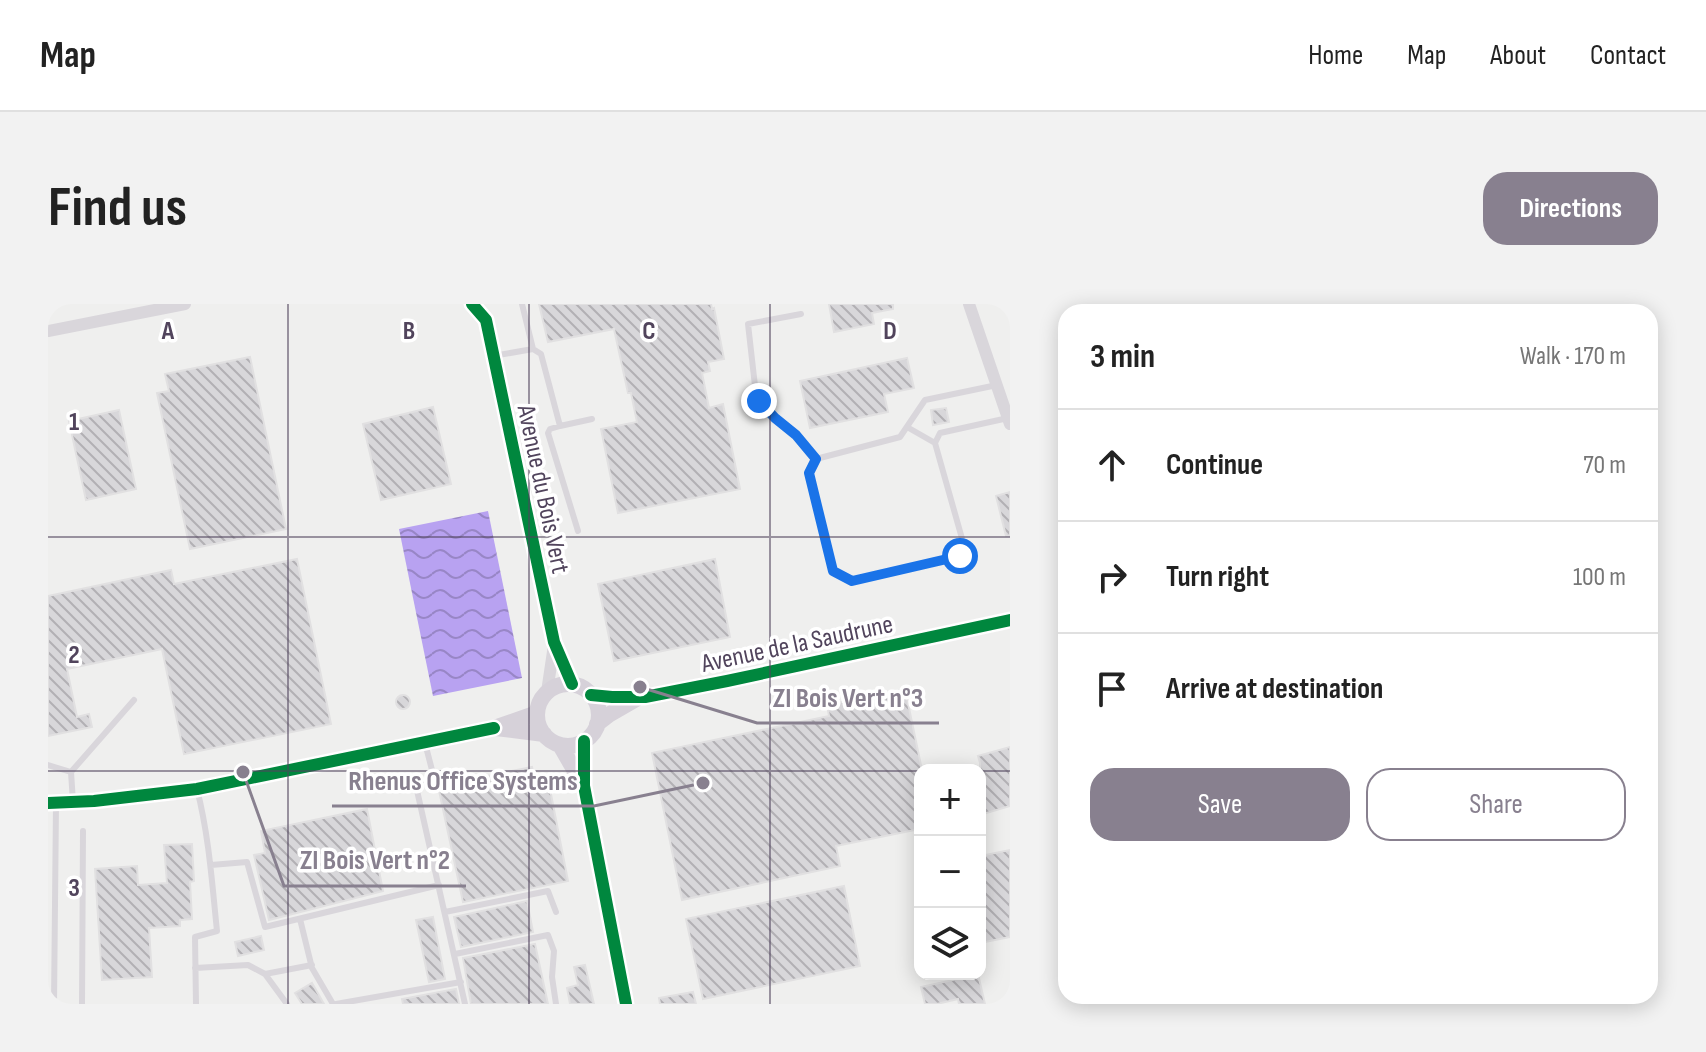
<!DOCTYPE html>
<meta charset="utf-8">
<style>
:root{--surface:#fff;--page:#f2f2f2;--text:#222;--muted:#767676;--line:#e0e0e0;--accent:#88808f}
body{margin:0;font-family:"Sofia Sans Condensed",sans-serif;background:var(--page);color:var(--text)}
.controls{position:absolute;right:24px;bottom:24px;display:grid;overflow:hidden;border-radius:16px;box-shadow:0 4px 20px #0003}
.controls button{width:72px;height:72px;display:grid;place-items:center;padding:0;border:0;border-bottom:2px solid var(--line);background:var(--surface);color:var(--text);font:40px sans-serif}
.stop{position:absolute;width:24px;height:24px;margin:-18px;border:6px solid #1a73e8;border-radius:50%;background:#fff}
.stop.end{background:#1a73e8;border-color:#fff;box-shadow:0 2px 8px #0008}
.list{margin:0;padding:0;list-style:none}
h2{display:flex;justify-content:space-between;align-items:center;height:104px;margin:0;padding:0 32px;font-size:34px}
h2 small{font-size:26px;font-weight:400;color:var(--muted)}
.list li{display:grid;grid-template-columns:52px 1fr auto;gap:24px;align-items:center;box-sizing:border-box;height:112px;padding:0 32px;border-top:2px solid var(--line)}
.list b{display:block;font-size:30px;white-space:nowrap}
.list em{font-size:26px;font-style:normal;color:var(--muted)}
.actions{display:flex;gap:16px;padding:24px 32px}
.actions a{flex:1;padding:18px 0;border:2px solid var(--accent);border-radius:24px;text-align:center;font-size:28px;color:var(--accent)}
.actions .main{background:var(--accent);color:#fff}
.icon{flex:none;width:44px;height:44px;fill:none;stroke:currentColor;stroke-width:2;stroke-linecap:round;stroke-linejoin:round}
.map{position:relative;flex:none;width:962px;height:700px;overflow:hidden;border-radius:24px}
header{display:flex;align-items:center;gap:48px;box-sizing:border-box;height:112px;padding:0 40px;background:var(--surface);border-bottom:2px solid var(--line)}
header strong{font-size:38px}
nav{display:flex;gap:44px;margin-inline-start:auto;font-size:28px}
.intro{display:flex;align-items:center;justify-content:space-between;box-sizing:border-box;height:192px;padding:0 48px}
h1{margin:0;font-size:56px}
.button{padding:20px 36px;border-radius:24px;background:var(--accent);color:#fff;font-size:28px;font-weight:700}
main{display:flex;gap:48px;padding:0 48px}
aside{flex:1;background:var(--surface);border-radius:24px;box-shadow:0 4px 20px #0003}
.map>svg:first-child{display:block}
.water{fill:url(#water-waves)}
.building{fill:url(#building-back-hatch);stroke:#e1e0e1;stroke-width:2}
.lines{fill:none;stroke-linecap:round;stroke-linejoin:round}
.lane{stroke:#d9d6db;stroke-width:6}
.street{stroke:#d9d6db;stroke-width:12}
.secondary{stroke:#d6d1d9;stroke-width:16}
.cycleway-casing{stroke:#fff;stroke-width:17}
.cycleway{stroke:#00873e;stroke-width:12}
.route{stroke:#1a73e8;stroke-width:10}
.grid{fill:none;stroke:#51445c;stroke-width:2;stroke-opacity:0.55}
.labels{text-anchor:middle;stroke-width:7;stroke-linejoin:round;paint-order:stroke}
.street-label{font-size:26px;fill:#51445c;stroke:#fff}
.grid-label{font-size:26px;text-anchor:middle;font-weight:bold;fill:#51445c;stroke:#fff;stroke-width:7;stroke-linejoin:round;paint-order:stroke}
.leader{fill:none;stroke:#88808f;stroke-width:3}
.callout-dot{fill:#88808f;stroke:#fff;stroke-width:3}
.callout-label{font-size:28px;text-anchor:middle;font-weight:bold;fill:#88808f;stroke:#fff;stroke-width:7;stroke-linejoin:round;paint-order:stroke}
</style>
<header>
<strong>Map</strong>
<nav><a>Home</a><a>Map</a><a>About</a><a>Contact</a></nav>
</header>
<div class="intro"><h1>Find us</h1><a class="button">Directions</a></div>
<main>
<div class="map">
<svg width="962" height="700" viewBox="0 0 962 700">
<defs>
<pattern id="water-waves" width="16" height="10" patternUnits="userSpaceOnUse" patternTransform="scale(2)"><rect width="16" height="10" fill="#b8a2f1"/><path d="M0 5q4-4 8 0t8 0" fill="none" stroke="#9886c6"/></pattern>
<pattern id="building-back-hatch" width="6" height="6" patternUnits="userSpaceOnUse" patternTransform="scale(2)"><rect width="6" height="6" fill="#d8d7da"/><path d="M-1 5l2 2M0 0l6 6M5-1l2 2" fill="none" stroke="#b2b0b4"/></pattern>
</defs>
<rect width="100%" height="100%" fill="#efefee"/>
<path class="water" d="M440 207 474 374 385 392 351 225Z"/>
<path class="building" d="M491 0H663L664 5 666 4 676 55 660 58 662 67 654 69 661 104 675 100 692 185 570 209 553 125 589 118 583 89H580L566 25 500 38Z
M781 0H845V5L824 9 826 20 786 28Z
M202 53 238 225 142 245 109 89 121 87 117 70Z
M859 54 866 84 836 90 840 108 762 124 752 77Z
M385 103 403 180 333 196 315 120Z
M898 104 901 118 885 121 883 106Z
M71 106 88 185 38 196 21 117Z
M962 188V232H958L948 192Z
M249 255 283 420 136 450 114 345 19 365 29 413 41 410 44 423 0 432V292L123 266 126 280Z
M667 255 682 333 566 357 550 280Z
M857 385 874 466H872V525L788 542 792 562 634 596 604 449 781 412 779 401Z
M348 398a7 7 0 1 1 14 0a7 7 0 1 1-14 0Z
M962 443V502L932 511V459L930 452Z
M484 463 487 477 500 475 520 577 415 598 390 482Z
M319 505 335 587 221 616 206 551 217 549 213 527Z
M144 540 146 577 142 578 144 615 132 616V622L101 624 104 673 54 676 47 565 89 562 90 581 119 579 116 541Z
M962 546V633L932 639V552Z
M796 582 812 662 655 695 638 615Z
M479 597 485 628 413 643 406 613Z
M385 613 397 675 381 678 368 616Z
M213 632 216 646 190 652 187 638Z
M487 640 500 700H423L415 654Z
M537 661 546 700H522L519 684 530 681 526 663Z
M918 670H930L937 700H911L910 695 889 700H877L873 683 905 676V673Z
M264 679 276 700H254L247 689Z
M408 685 411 700H355L354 695Z
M645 688 648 700H612L611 694Z"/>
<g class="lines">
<path class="lane" d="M753 10 700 20 707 82 711 97 727 114 748 131 768 155
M485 45 493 50 512 122 502 125 500 129 530 227
M445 52 485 45 474 0
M949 81 877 96 852 133 768 155 761 169 785 267 804 277 912 252 915 238 887 139 892 129 960 114
M512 122 544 115
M859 123 887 139
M377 439 384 466 383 475 368 482 417 700
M0 461 23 468 25 498
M23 468 86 396
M163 561 199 558 217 623 391 581
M397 608 500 587 508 608
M252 615 264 664 285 700
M407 650 500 631 506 647 504 673 508 700
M147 664 200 661 217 670 239 700
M217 670 264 661
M6 700 8 500
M34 700 35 527
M148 700 147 633 169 627C164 579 161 532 149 485
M288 700 413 678"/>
<path class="street" d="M424 0 438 16 506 338 524 380
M921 0 962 120
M0 27 137 0
M499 388 506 341"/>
<path class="secondary" d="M489 411a31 31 0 1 1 62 0a31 31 0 1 1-62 0Z
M543 391 564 393H597L679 377 962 316
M549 420 562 410 588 395
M448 424 496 430
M536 437V482L578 700
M512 441 535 481
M0 499 46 497 149 485 446 424 489 409"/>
<g class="cycleway-casing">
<path id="cycleway" d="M424 0 438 16 506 338 524 380
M543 391 564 393H597L679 377 962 316
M536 437V482L578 700
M0 499 46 497 149 485 446 424"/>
</g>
<use href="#cycleway" class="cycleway"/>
</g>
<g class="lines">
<path class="route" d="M711 97 727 114 748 131 768 155 761 169 785 267 804 277 912 252"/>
</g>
<path class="grid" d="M240 0V700M481 0V700M722 0V700M0 233H962M0 467H872M932 467H962"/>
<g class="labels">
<g class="street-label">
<text transform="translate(496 185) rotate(78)" y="9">Avenue du Bois Vert</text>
<text transform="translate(749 339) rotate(-12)" y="9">Avenue de la Saudrune</text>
</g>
</g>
<g class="grid-label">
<text x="120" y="35">A</text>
<text x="361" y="35">B</text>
<text x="601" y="35">C</text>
<text x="842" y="35">D</text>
<text x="26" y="126">1</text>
<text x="26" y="359">2</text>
<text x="26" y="592">3</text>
</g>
<path class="leader" d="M592 383L709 419H891M655 479L546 502H284M195 468L236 582H418"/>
<g class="callout-dot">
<circle cx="592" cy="383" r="8"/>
<circle cx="655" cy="479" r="8"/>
<circle cx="195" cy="468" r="8"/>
</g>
<g class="callout-label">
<text x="800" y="403">ZI Bois Vert n°3</text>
<text x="415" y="486">Rhenus Office Systems</text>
<text x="327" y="565">ZI Bois Vert n°2</text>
</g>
</svg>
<div class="controls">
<button>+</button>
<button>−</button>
<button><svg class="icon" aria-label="layers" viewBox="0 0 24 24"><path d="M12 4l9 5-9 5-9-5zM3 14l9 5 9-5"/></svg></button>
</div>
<div class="stop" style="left:912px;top:252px"></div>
<div class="stop end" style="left:711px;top:97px"></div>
</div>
<aside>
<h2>3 min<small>Walk · 170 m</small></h2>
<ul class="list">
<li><svg class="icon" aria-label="ahead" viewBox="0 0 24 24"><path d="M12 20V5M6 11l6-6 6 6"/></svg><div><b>Continue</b></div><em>70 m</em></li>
<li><svg class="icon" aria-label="right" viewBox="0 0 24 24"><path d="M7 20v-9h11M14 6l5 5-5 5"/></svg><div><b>Turn right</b></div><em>100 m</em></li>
<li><svg class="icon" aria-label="arrive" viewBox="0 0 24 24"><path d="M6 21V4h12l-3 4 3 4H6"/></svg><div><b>Arrive at destination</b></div></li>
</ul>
<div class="actions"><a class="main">Save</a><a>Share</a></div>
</aside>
</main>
